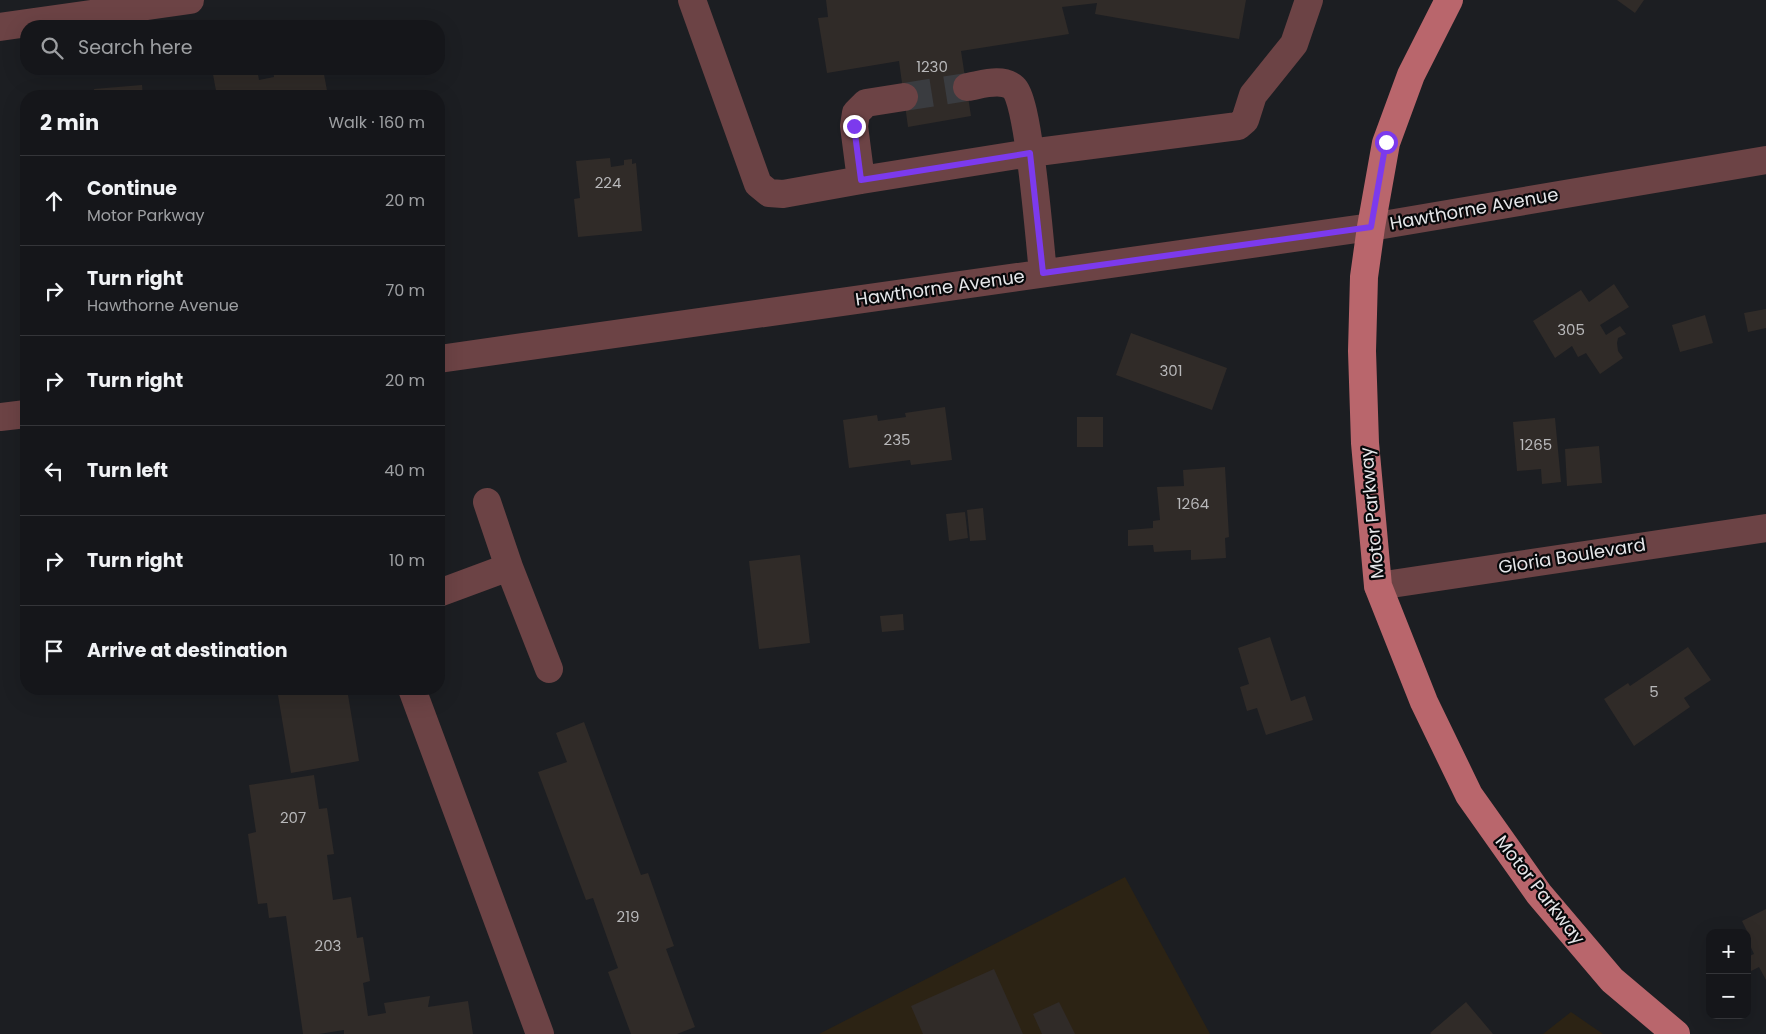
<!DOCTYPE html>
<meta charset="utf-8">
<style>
:root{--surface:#15161a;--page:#222327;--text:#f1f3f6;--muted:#9d9fa2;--line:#343539}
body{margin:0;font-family:Poppins,sans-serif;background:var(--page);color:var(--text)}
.controls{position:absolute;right:15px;bottom:15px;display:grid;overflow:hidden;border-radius:10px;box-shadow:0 5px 20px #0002}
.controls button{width:45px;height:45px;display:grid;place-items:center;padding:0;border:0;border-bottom:1px solid var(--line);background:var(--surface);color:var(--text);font:25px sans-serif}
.stop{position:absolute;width:15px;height:15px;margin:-11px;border:4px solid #7c3aed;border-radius:50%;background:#fff}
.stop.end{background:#7c3aed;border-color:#fff;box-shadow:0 1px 5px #0008}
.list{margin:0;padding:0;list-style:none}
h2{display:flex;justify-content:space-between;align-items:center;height:65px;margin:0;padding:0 20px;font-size:21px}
h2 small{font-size:16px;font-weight:400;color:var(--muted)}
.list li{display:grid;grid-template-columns:32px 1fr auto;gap:15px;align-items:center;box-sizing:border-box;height:90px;padding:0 20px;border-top:1px solid var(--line)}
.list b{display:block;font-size:19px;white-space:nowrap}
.list p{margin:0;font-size:16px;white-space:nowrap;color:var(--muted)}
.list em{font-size:16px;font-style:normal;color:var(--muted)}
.icon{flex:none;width:28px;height:28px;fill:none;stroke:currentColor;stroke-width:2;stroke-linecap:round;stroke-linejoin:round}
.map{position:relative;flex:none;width:1766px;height:1034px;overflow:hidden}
.search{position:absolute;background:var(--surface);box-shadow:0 5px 20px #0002;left:20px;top:20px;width:425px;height:55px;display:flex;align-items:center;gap:12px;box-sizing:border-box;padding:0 18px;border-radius:20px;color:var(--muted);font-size:19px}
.panel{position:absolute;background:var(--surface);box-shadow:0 5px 20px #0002;left:20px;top:90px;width:425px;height:605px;border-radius:20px}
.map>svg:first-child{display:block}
.industrial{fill:#2c2314}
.building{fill:#302b28}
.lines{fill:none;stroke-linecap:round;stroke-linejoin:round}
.minor-tunnel{stroke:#3a3c40;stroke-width:28;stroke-dasharray:28 14;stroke-linecap:butt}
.minor{stroke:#6c4345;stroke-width:28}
.major{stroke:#b9666c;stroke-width:28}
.route{stroke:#7c3aed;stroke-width:6}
.labels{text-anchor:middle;stroke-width:4.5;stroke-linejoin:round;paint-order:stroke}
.number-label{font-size:15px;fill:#b8b8ba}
.street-label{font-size:18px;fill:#e6e7ea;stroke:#07080a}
</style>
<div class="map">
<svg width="1766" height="1034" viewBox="0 0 1766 1034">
<rect width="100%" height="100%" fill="#1c1e22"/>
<path class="industrial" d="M1125 877 1210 1034H819Z
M1571 1012 1603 1034H1543Z"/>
<path class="building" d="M826 0H1246L1239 39 1095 14 1097 3 1062 7 1069 34 961 51 971 116 908 127 899 61 827 73 818 18 828 17Z
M1617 0H1644L1635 13Z
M212 69H257L259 80 274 77 273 69H323L328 96H217Z
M142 85 143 96H95L94 89Z
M73 93V96H54V95Z
M610 158 611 167 624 165V160L632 159V164L636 163 642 231 578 237 574 199 580 198 576 161Z
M23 192H26V218H25Z
M1614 284 1629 307 1600 325 1606 335 1620 326 1626 334 1618 338 1617 343 1618 351 1623 358 1600 374 1586 353 1578 357 1572 346 1555 358 1533 321 1581 290 1589 302Z
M1766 309V328L1748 332 1744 313Z
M1705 315 1713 343 1680 352 1672 325Z
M1131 333 1227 368 1212 410 1116 375Z
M945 407 952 460 911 465 910 460 849 468 843 420 877 415 878 421 906 417 905 413Z
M1077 417H1103V447H1077Z
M1555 418 1561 482 1542 484 1541 469 1517 471 1513 422Z
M1599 446 1602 483 1567 486 1565 449Z
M1225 467 1229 537 1225 538 1226 558 1191 560V550L1154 552 1153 545 1128 546V530L1153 528V521L1160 520 1157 487 1184 486 1183 470Z
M983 508 986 540 970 541 967 510Z
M965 512 968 538 949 541 946 514Z
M800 555 810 643 759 649 749 561Z
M903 614 904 630 882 632 880 616Z
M1270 637 1291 701 1305 696 1313 720 1266 735 1257 708 1247 711 1240 687 1249 684 1238 648Z
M1688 647 1711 680 1684 698 1690 707 1634 746 1604 699 1628 683 1630 686Z
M277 689H347L359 761 291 773Z
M584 722 641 875 648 873 674 946 666 949 695 1027 677 1034H631L608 972 618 968 593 898 586 900 538 772 567 762 556 733Z
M314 775 319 809 327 808 334 854 327 855 333 900 351 897 357 938 363 937 370 981 363 983 368 1016 386 1013 384 1003 430 996 428 1007 468 1001 473 1034H344V1030L319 1034H303L286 916 269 918 267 903 258 904 248 834 256 832 249 785Z
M1766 909V980L1759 967 1751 971 1747 963V957L1754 954 1748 941 1751 939 1742 921Z
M994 969 1023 1034H923L911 1006Z
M1059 1002 1075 1034H1042L1033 1014Z
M1466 1002 1493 1034H1431L1430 1033Z"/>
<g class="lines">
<path class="minor-tunnel" d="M904 97 967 87"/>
<path class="minor" d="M692 0 758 184 769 193 783 194 861 180 1030 153 1238 126 1245 120 1253 95 1294 44 1309 0
M0 27 190 0
M967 87C981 85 1002 77 1014 88 1029 101 1040 246 1043 273
M861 180 854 126 856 113 866 103 904 97
M439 359 1371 227 1766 160
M0 417 26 414
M487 502 509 567
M1378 586 1766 528
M439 593 509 567 549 669
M412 689 540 1034"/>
<path class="major" d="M1449 0 1411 75 1386 143 1371 227 1364 277 1362 351 1365 443 1378 586 1424 702 1469 795 1539 894 1612 980 1676 1034"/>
</g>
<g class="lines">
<path class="route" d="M854 126 861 180 1030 153 1043 273 1371 227 1386 142"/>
</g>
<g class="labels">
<g class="number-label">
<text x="932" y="72">1230</text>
<text x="608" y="188">224</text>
<text x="1571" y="335">305</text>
<text x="1171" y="376">301</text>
<text x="897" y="445">235</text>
<text x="1536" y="450">1265</text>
<text x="1193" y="509">1264</text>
<text x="1654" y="697">5</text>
<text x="293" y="823">207</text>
<text x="628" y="922">219</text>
<text x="328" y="951">203</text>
</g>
<g class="street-label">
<text transform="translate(1474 209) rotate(-10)" y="6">Hawthorne Avenue</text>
<text transform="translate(940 288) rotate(-8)" y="6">Hawthorne Avenue</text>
<text transform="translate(1372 513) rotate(-95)" y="6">Motor Parkway</text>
<text transform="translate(1572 556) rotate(-9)" y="6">Gloria Boulevard</text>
<text transform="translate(1540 890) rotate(52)" y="6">Motor Parkway</text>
</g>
</g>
</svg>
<div class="controls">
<button>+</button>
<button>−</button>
</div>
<div class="stop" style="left:1386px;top:142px"></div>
<div class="stop end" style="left:854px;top:126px"></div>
<div class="search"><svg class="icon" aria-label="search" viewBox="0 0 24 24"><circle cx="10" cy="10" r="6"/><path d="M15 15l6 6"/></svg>Search here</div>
<section class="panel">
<h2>2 min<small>Walk · 160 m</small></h2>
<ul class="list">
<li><svg class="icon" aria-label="ahead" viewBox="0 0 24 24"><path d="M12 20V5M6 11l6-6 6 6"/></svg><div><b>Continue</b><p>Motor Parkway</p></div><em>20 m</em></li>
<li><svg class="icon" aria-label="right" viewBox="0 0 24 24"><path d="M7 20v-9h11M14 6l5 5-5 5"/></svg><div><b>Turn right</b><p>Hawthorne Avenue</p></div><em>70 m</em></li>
<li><svg class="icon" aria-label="right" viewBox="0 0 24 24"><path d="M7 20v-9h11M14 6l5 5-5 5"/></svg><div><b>Turn right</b></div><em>20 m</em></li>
<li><svg class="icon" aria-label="left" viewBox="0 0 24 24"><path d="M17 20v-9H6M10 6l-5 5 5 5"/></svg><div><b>Turn left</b></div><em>40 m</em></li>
<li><svg class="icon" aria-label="right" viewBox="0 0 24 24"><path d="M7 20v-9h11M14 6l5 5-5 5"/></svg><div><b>Turn right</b></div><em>10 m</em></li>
<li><svg class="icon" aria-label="arrive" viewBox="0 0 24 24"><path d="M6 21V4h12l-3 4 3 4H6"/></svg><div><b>Arrive at destination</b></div></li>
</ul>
</section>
</div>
